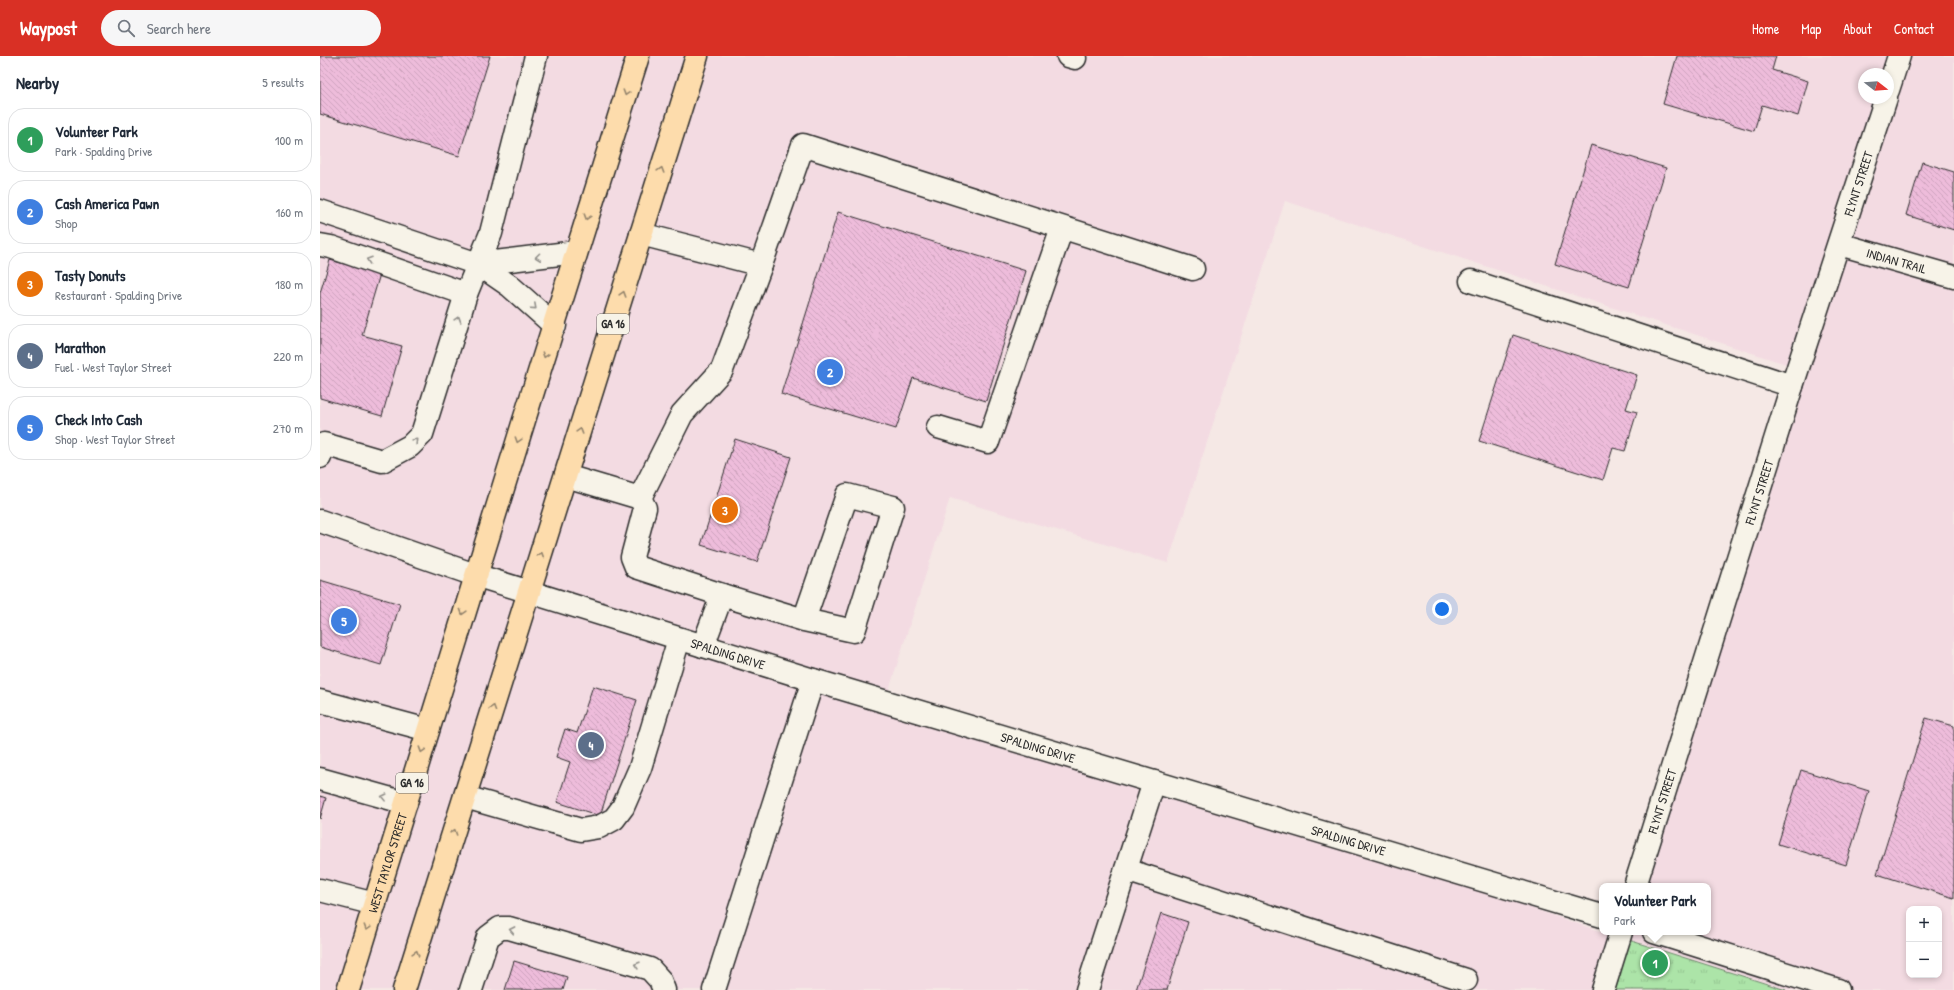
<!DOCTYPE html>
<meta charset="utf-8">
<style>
:root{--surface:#fff;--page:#f6f6f7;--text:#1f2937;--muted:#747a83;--line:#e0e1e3;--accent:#d93025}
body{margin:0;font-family:"Patrick Hand",sans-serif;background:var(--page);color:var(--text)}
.controls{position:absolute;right:12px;bottom:12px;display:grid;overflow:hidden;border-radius:8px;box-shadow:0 2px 6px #0003}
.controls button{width:36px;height:36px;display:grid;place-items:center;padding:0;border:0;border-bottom:1px solid var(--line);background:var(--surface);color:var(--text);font:20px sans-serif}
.compass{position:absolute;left:1538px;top:12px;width:36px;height:36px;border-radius:50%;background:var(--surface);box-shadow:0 2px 6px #0003;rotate:107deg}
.you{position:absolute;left:1122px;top:553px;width:14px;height:14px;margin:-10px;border:3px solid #fff;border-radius:50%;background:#1a73e8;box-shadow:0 0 0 6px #1a73e833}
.badge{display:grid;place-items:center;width:26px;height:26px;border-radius:50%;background:var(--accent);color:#fff;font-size:13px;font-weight:700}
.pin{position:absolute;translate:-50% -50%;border:2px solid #fff;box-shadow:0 1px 4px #0006}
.popup{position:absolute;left:1279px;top:827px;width:112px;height:52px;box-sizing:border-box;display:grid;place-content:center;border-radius:8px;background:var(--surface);filter:drop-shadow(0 1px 3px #0005);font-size:13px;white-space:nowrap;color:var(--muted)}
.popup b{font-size:15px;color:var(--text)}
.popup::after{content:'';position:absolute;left:50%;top:100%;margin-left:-8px;border:8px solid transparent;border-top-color:var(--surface)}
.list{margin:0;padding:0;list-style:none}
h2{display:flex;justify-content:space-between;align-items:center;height:52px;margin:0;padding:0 16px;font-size:17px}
h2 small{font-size:13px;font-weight:400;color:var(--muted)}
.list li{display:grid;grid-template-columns:26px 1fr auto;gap:12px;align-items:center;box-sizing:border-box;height:64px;margin:0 8px 8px;padding:0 8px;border:1px solid var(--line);border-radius:16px}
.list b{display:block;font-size:15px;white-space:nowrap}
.list p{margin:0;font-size:13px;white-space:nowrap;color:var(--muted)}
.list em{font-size:13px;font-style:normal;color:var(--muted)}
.icon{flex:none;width:22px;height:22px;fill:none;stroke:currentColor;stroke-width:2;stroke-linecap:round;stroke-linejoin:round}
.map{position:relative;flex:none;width:1634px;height:934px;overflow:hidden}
header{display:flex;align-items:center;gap:24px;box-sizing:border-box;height:56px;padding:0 20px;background:var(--accent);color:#fff}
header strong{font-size:19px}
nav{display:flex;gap:22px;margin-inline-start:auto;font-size:14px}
.search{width:280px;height:36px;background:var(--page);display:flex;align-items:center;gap:10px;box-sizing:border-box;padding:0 14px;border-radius:22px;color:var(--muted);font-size:15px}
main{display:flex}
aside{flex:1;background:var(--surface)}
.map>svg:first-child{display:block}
.built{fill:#f3dbe2;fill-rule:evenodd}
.park{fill:url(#park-tufts);stroke:#6c886a}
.building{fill:url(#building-back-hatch);stroke:#2b2b2b}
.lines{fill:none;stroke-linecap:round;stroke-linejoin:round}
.minor-casing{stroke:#2b2b2b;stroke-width:25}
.major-casing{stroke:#2b2b2b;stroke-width:25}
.minor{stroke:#f7f3e8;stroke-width:22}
.major{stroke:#fddcac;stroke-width:22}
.oneway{stroke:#94846c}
.oneway2{stroke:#918f8a}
.labels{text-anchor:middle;stroke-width:3;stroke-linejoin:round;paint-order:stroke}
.shield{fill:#f7f3e8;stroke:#686764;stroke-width:1}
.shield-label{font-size:12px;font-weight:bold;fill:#2b2b2b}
.street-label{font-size:13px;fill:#2b2b2b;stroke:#f7f3e8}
</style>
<header>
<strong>Waypost</strong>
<div class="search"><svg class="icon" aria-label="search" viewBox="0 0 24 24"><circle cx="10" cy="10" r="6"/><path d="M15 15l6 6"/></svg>Search here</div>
<nav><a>Home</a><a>Map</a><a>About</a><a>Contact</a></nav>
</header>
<main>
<aside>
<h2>Nearby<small>5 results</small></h2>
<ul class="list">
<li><span class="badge" style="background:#2e9e5b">1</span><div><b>Volunteer Park</b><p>Park · Spalding Drive</p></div><em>100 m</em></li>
<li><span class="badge" style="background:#3f7fe0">2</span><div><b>Cash America Pawn</b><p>Shop</p></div><em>160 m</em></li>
<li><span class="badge" style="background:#e8710a">3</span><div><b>Tasty Donuts</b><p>Restaurant · Spalding Drive</p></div><em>180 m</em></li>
<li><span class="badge" style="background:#5c6f8a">4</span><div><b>Marathon</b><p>Fuel · West Taylor Street</p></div><em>220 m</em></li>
<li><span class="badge" style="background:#3f7fe0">5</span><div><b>Check Into Cash</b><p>Shop · West Taylor Street</p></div><em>270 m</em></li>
</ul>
</aside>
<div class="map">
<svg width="1634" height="934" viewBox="0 0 1634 934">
<defs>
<pattern id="park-tufts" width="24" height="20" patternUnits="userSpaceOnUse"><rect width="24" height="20" fill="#ace4a8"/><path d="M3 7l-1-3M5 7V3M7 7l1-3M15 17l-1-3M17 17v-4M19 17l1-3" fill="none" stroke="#94c491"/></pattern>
<pattern id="building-back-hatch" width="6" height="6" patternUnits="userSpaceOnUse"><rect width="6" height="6" fill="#eebcdb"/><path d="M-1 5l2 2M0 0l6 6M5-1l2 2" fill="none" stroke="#cca2bc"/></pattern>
</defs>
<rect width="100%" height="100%" fill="#f5e8e5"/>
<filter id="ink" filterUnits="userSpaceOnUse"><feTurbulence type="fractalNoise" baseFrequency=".025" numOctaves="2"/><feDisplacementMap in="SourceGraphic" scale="8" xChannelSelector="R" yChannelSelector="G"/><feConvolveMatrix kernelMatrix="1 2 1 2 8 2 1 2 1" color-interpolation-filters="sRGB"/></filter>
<g filter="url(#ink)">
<path class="built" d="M0 0H1634V934H1466L1297 880 1281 934H0ZM1544 18H1568V42H1544ZM965 145 1478 312 1313 830H1388V876H1298L1296 880 1282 876 569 634 630 442 848 507ZM1589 853H1619V919H1589Z"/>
<path class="park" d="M1296 880 1466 934H1281Z"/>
<path class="building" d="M0 0H170L139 100 0 58Z
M1357 0H1456L1452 14 1488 25 1478 60 1442 49 1434 75 1343 48Z
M1271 89 1346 112 1309 231 1235 208Z
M1602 106 1634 116V174L1586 159Z
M518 156 706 215 666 345 593 322 576 373 461 338Z
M10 204 60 218 42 279 82 290 62 360 0 342V237Z
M1193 279 1317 319 1306 353 1317 356 1305 395 1293 392 1283 424 1159 385Z
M415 383 471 401 437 506 381 489Z
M0 524 80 548 61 609 0 591Z
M273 630 317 644 280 760 237 746 250 706 236 701 245 673 257 677Z
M1606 662 1634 670V842L1557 818Z
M1481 714 1549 735 1526 809 1458 788Z
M0 740 6 742 0 763Z
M841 857 868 866 847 934H816Z
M194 905 247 921 243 934H185Z"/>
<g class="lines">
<g class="minor-casing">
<g id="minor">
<path d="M748 0 755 2"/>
<path d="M1568 34 1579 0"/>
<path d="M0 155 158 208"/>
<path d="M321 178 441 209"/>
<path id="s1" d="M1519 188 1634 221"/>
<path d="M0 189 11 191 146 238 102 378 90 390 62 405 4 388 0 401"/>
<path d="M1151 225 1472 330"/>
<path d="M146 238 171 177 216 0"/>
<path d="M235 270 190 230 158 208 256 196"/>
<path d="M618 371 668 386 742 172"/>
<path d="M246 420 320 442 325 452 312 501 316 511 402 539 383 590"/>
<path d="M320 442 362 358 402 314 441 209 483 89 873 213"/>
<path id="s2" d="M0 465 155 519 493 624 1282 860"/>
<path d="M402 539 484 564 534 575 573 451 527 439 484 564"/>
<path d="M0 645 108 674"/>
<path d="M0 723 86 747"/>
<path d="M145 741 261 774 279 771 294 763 303 751 320 712 359 583"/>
<path d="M806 814 1146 924"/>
<path id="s3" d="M1315 830 1472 330 1566 42"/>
<path d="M0 834 55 848"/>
<path d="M1334 876 1518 934"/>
<path d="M151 934 168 881 180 872H189L330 913 340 924 344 934"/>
<path d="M394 934 493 624"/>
<path d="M767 934 834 726"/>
<path d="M1283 934 1301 876"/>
</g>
</g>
<g class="major-casing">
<g id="major">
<path id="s4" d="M28 934C124 622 220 311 318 0"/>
<path d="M84 934 377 0"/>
</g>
</g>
<use href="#minor" class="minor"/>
<use href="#major" class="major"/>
</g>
<defs><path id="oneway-chevron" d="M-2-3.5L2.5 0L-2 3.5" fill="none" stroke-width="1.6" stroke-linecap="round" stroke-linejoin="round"/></defs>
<g class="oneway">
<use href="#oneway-chevron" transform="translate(306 37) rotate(107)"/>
<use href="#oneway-chevron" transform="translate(341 114) rotate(-73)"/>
<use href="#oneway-chevron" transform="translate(267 161) rotate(107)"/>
<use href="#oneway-chevron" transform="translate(303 238) rotate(-73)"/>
<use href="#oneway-chevron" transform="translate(225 299) rotate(108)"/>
<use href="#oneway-chevron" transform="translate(260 375) rotate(-73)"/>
<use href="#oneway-chevron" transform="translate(198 384) rotate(108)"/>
<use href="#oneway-chevron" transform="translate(221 499) rotate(-72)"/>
<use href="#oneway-chevron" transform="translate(143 556) rotate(107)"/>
<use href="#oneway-chevron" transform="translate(173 652) rotate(-73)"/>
<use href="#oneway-chevron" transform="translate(102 694) rotate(107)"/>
<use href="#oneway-chevron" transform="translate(134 776) rotate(-72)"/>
<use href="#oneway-chevron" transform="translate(47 872) rotate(107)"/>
<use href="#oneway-chevron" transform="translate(96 897) rotate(-73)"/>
</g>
<g class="oneway2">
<use href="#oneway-chevron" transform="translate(218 201) rotate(173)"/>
<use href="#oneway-chevron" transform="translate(49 204) rotate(-161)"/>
<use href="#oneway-chevron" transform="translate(214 251) rotate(42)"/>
<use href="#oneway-chevron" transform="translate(138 263) rotate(-72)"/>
<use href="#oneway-chevron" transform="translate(95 385) rotate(-46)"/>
<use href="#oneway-chevron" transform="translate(64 741) rotate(-166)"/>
<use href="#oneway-chevron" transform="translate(192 874) rotate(-169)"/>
<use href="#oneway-chevron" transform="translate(317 909) rotate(-164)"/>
</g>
</g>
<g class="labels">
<g class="shield">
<rect x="277" y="258" width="32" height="20" rx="3"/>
<rect x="76" y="717" width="32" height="20" rx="3"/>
</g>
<g class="shield-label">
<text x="293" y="272">GA 16</text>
<text x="92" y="731">GA 16</text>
</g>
<g class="street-label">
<text dy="5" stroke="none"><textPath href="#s3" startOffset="737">FLYNT STREET</textPath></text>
<text dy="5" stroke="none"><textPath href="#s1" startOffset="60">INDIAN TRAIL</textPath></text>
<text dy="5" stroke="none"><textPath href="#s3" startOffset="413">FLYNT STREET</textPath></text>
<text dy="5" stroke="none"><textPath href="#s2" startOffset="429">SPALDING DRIVE</textPath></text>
<text dy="5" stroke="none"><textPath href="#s2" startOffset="753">SPALDING DRIVE</textPath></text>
<text dy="5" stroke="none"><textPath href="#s3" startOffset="89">FLYNT STREET</textPath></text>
<text dy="5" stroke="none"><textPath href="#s2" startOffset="1077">SPALDING DRIVE</textPath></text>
<text dy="5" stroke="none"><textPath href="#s4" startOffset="133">WEST TAYLOR STREET</textPath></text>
</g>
</g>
</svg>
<div class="controls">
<button>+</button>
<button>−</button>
</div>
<svg class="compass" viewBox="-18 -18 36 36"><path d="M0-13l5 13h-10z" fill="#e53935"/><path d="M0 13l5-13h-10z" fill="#747a83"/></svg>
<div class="you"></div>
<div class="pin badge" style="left:1335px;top:907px;background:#2e9e5b">1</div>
<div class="popup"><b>Volunteer Park</b>Park</div>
<div class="pin badge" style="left:510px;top:316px;background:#3f7fe0">2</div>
<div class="pin badge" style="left:405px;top:454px;background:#e8710a">3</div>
<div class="pin badge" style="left:271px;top:689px;background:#5c6f8a">4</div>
<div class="pin badge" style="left:24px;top:565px;background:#3f7fe0">5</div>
</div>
</main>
